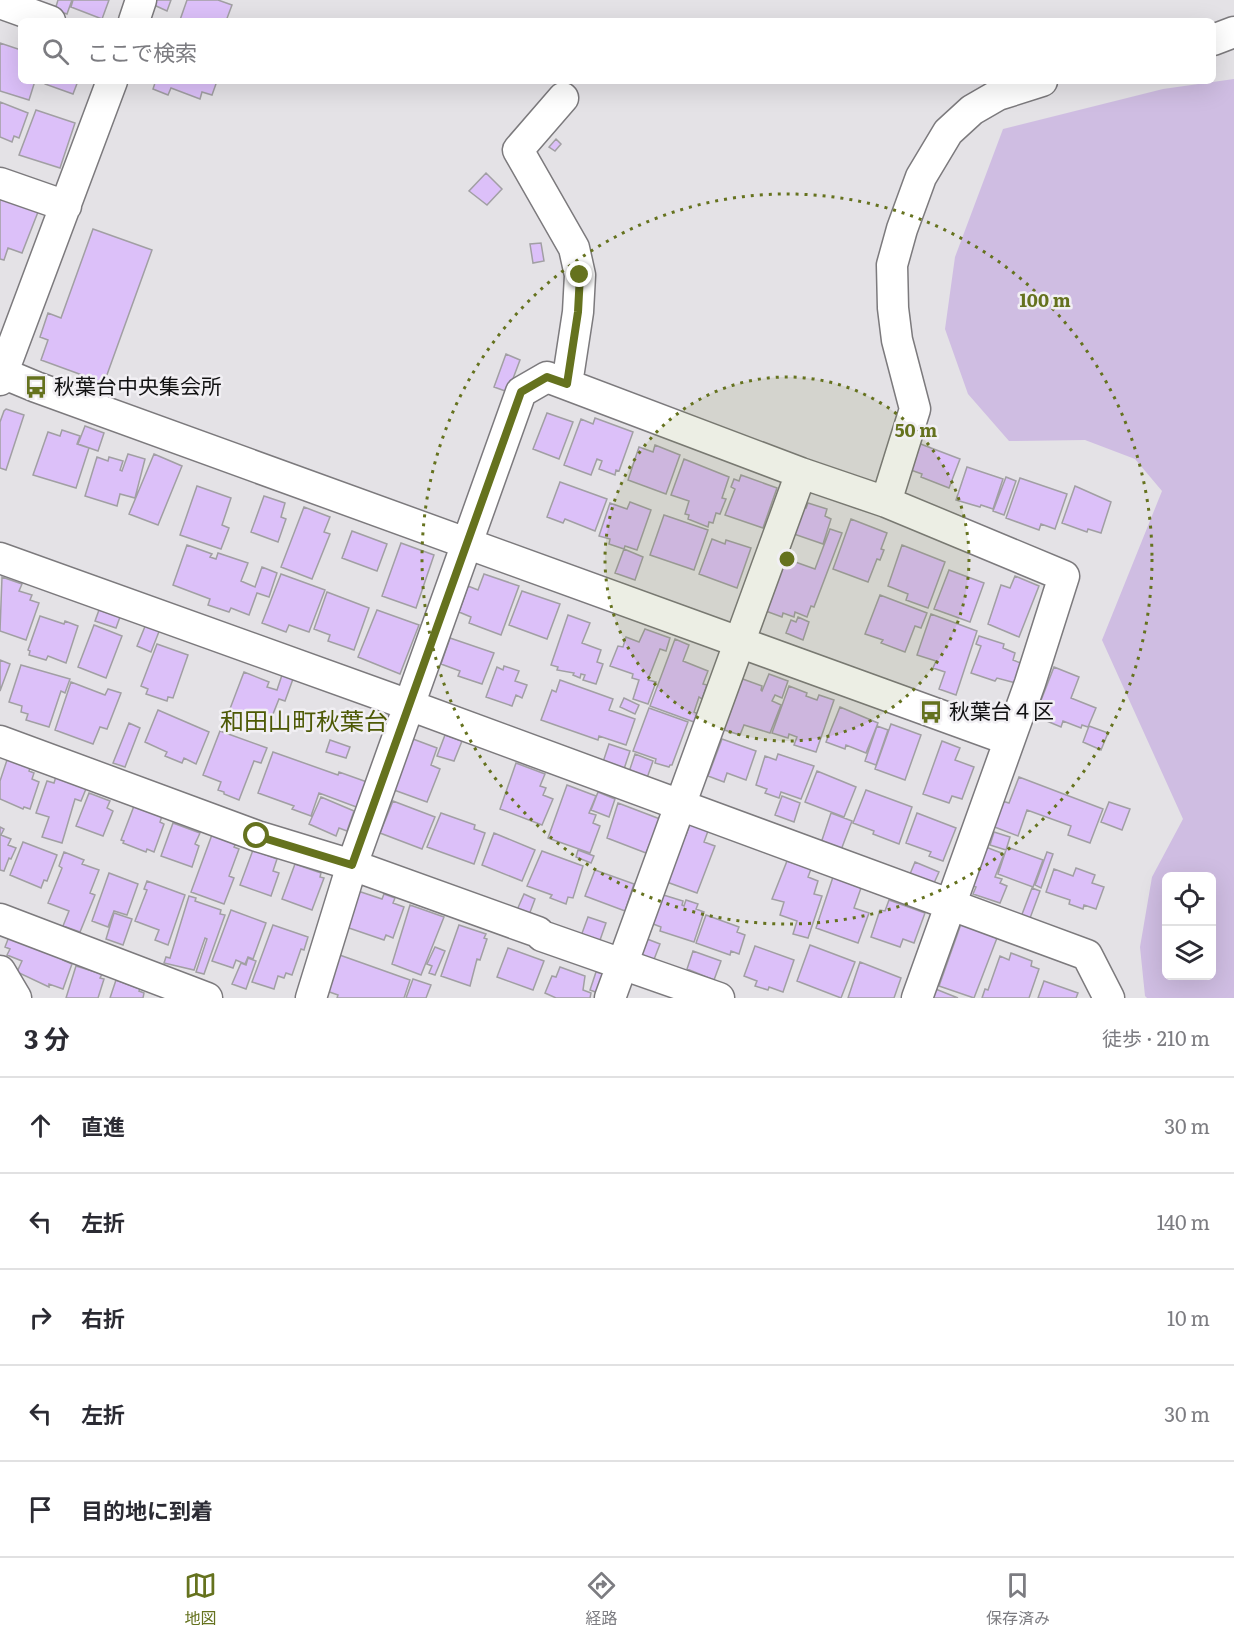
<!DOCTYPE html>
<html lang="ja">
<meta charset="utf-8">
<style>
:root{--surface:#fff;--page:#f2f2f3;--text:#2b2b33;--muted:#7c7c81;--line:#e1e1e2;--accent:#65721e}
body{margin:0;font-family:Literata,"Noto Sans JP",serif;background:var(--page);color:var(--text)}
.controls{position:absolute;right:18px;bottom:18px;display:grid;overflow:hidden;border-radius:9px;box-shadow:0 6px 24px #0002}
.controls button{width:54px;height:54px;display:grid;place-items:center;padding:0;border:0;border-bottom:2px solid var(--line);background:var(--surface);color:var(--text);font:30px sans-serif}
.stop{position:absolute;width:18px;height:18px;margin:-14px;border:4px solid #65721e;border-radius:50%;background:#fff}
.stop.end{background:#65721e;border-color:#fff;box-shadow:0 2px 6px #0008}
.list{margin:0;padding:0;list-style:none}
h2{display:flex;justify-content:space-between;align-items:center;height:78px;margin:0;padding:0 24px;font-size:26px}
h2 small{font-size:20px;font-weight:400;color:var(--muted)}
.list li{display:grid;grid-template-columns:39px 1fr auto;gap:18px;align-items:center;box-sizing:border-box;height:96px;padding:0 24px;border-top:2px solid var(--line)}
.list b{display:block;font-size:22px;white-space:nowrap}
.list em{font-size:20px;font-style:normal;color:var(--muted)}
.icon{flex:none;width:33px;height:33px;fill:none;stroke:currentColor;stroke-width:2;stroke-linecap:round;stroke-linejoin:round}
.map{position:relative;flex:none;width:1234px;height:998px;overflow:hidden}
.search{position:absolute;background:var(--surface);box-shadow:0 6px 24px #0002;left:18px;right:18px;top:18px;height:66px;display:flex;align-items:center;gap:15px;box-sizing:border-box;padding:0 21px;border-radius:9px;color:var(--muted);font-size:22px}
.sheet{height:558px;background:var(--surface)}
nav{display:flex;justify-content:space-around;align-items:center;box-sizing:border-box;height:84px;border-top:2px solid var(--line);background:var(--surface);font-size:16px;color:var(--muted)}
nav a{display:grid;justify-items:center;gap:3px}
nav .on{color:var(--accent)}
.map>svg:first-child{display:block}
.green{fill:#cfbde2;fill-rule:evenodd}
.building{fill:#dcc0f9;stroke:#a19fa3;stroke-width:1.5}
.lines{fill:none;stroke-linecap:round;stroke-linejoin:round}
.minor-casing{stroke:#7c7a7d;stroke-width:33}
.minor{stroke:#fff;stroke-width:30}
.route{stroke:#65721e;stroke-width:8}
.ring{fill:none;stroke:#65721e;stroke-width:3;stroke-dasharray:3 6}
.labels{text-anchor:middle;stroke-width:5;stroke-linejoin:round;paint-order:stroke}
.poi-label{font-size:21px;fill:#111112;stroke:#f1eff3;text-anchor:start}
.quarter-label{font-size:24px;fill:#4d5905;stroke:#f1eff3}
.centre{fill:#65721e;stroke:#f1eff3;stroke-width:3}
.ring-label{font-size:18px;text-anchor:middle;font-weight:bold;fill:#65721e;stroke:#f1eff3;stroke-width:5;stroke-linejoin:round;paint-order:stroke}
</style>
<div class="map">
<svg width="1234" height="998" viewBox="0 0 1234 998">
<rect width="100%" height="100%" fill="#e4e2e6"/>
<path class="green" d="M1234 79V998H1147L1145 996 1140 947 1152 877 1183 819 1102 640 1162 491 1135 459 1085 440 1009 441 968 394 945 329 955 257 1003 129 1163 89ZM1166 876H1212V975H1166Z"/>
<path class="building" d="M58 0H72L67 14 55 10Z
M73 0H109L102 19 71 7Z
M156 0H171L167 11 154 5Z
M187 0H218L232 5 226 21H184L180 20Z
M0 43 21 50V81H35L29 100 0 91Z
M45 81H78L73 94 45 84Z
M151 81H217L212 95 202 92 200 99 171 88 168 95 153 89 155 83Z
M0 102 28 113 19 138 14 136 12 142 0 137Z
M36 110 75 123 60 168 19 155Z
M556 139 561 144 555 151 549 147Z
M486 173 502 189 487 205 469 191Z
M0 198 38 212 22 253 8 248 4 260 0 259Z
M93 229 152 250 104 383 41 360 48 340 40 337 48 313 61 318Z
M541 243 544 261 533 263 530 244Z
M506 354 520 360 508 392 494 387Z
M6 409 24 415 6 470 0 468V422L4 411Z
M547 413 573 422 559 459 533 449Z
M595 418 633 432 619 471 616 470 615 475 599 469 602 461 597 459 591 475 564 465 581 419 593 424Z
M85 426 104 433 98 451 78 444Z
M62 430 80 436 77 444 89 448 76 488 33 475 48 432 60 436Z
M918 443 960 459 949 488 921 477 922 474 908 469Z
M655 445 680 455 666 494 628 480 639 447 653 452Z
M128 454 145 459 135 498 120 494 117 506 85 496 97 457 108 461 109 457 123 461 120 470 122 471Z
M154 454 182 466 158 525 129 514Z
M684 459 729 477 722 498 726 499 720 514 716 513 713 523 709 522 708 527 688 519 689 515 685 514 689 501 671 495Z
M967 467 1003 479 993 509 981 505 980 507 956 500Z
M741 475 777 488 763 528 725 515 735 489 731 487 734 479 739 481Z
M1006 477 1016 481 1004 515 993 511Z
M1020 478 1067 494 1055 529 1041 524 1039 530 1006 518Z
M560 482 607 499 595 531 565 519 563 523 547 517Z
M197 486 231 498 222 525 229 528 221 549 180 535Z
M1075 486 1111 502 1101 533 1088 529 1087 532 1062 523Z
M264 496 285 503 281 517 286 519 278 542 251 532Z
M630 502 651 510 637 550 625 546 624 549 609 544 610 539 599 536 610 503 627 509Z
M808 503 827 509 825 516 831 519 823 544 791 533 800 506 806 508Z
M304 507 330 517 324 532 330 534 312 579 281 567Z
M664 515 708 530 694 570 650 555Z
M851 519 887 533 881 549 884 550 880 560 877 559 868 582 833 569Z
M830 529 842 533 814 607 811 606 807 617 795 612 794 617 783 613 782 617 763 610 784 558 815 569Z
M352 531 387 544 377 571 342 558Z
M712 539 725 544 726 540 751 548 737 588 699 574Z
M401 543 434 555 416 608 382 596Z
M187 545 212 554 210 557 216 559 218 553 248 563 241 581 255 587 262 567 277 573 269 597 257 593 249 615 231 608 229 612 208 605 210 599 173 585Z
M902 545 945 562 928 608 906 600 908 594 888 586Z
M624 549 643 557 635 580 615 573Z
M949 570 984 583 970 622 934 609Z
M281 574 325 590 309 632 289 625 286 632 262 623Z
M484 574 519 586 501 635 469 623 471 617 459 612 468 586 478 590Z
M1015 576 1039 586 1019 637 988 624 1001 585 1010 588Z
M2 577 22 584 19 591 32 595 30 600 39 603 26 640 0 631Z
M522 591 560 604 547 639 509 625Z
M327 592 369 608 354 650 328 641 330 635 314 629Z
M880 595 927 613 921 628 915 626 905 652 881 643 883 640 865 634Z
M99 610 120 617 116 628 95 621Z
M377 610 419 625 400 674 358 657Z
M931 614 977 631 956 695 939 689 945 672 933 668 936 661 917 655Z
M568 615 590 623 582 643 601 650 597 662 603 664 596 684 583 680 585 675 581 674 580 678 573 675 574 673 557 670 558 667 551 665Z
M40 616 64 624 65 621 78 626 66 663 48 656 46 660 29 655 30 651 28 650Z
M798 617 809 622 803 640 786 633 791 620 796 622Z
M146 624 160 629 151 652 137 646Z
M94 625 122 636 106 678 78 667Z
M645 629 670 638 666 651 660 649 648 680 656 682 648 704 633 699 639 680 632 678 633 674 610 666 618 646 623 647 626 637 639 642Z
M979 636 1004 644 1003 648 1015 653 1013 660 1023 664 1016 683 997 678 995 681 971 673 981 646 976 644Z
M450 638 494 653 482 684 458 676 460 671 441 664Z
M675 639 689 645 683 661 708 671 703 684 707 685 702 699 699 697 694 712 698 714 694 722 650 706Z
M157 644 188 655 173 698 168 697 167 701 146 694 148 689 141 686Z
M0 660 10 664 0 691Z
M21 665 70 679 65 693 61 691 49 727 26 720 28 714 21 712 22 706 9 702Z
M504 666 519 671 515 681 527 685 522 698 516 695 512 706 486 697 497 667 503 670Z
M1054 667 1079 677 1071 698 1096 708 1088 727 1082 725 1081 728 1063 721 1061 727 1042 719 1045 712 1038 708Z
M244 672 269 682 267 687 277 690 282 675 293 679 285 701 279 699 267 729 228 714Z
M769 674 788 681 782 698 775 695 772 701 781 705 770 733 744 725 740 735 721 729 740 678 762 686 761 690 762 691Z
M560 680 613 699 609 710 635 719 626 745 599 736 598 740 541 720 552 690 556 692Z
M71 682 105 695 108 689 121 693 107 729 100 727 93 744 55 730Z
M789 686 807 693 806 696 817 700 819 695 834 700 816 752 794 745 797 737 789 734 788 738 772 733Z
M624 698 639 705 635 714 620 707Z
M840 707 878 723 866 753 846 745 845 749 826 742Z
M649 708 688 722 672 765H670L669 767 655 763 656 759 633 751Z
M158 710 209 732 196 764 184 758 182 763 165 756 167 752 145 742Z
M129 723 140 728 125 767 113 763Z
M891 724 921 735 905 780 875 769Z
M877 726 888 730 876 765 865 761Z
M1089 726 1108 733 1101 750 1083 742Z
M220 731 267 748 261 763 254 761 239 800 224 794V792L218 790 221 782 203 775Z
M445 735 462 741 454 761 437 756Z
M413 739 437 748 431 765 440 769 427 802 394 790Z
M722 739 756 751 746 780 727 773 724 782 708 776Z
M330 740 350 747 346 758 326 752Z
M942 741 960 748 955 760 974 767 962 799 952 796 949 803 923 794Z
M609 744 630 751 624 769 603 762Z
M273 752 338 775 339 772 367 782 359 808 319 793 311 816 292 809 294 806 258 793Z
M9 754 32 762 29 771 34 773 32 779 39 782 30 809 24 807 23 809 0 799V781Z
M635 754 653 761 647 778 629 772Z
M778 754 814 766 801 799 781 792 779 798 765 793 767 789 756 785 765 756 776 760Z
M516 763 545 774 540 786 546 788 543 795 553 799 542 825 500 809Z
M817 771 856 787 844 817 805 802Z
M57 773 88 784 81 801 75 799 62 843 42 837 49 817 36 813 47 781 54 783Z
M1019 777 1103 809 1090 843 1068 835 1071 826 1027 810 1018 836 992 826 1002 801 1009 803Z
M567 785 596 796 589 813 596 815 593 823 600 826 590 853 548 838Z
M866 790 912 807 899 844 873 834 874 831 853 823Z
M598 792 615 799 609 817 591 810Z
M89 793 110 801 107 808 113 811 103 836 76 826Z
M782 796 800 803 794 822 775 815Z
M321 797 354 811 347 831 339 828 336 836 309 824Z
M393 801 435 817 422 849 380 833Z
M1109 802 1130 809 1122 830 1101 822Z
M618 803 660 819 646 853 607 838Z
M134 806 162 816 160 822 164 824 154 852 147 849 146 852 123 843 124 841 121 840Z
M441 813 475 825 474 829 485 833 474 864 427 847Z
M831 813 852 821 841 850 821 843Z
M917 813 956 828 943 861 929 856 931 852 906 843Z
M173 823 200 833 195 844 199 846 192 867 161 856Z
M690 824 708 831 704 842 715 846 697 893 664 881 684 834 686 835Z
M0 827 4 829 1 835 11 839 8 845 16 848 11 859 9 858 4 871 0 870Z
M213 832 237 841 234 847 239 849 229 876 234 878 224 904 191 892Z
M994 832 1010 837 1006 850 990 845Z
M494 833 535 850 522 881 482 865Z
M23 842 57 855 47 881 44 880 41 888 10 875Z
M983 846 1004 854 995 877 1002 879 1000 883 1007 886 1000 903 973 894 976 887 969 885Z
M1007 847 1043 860 1033 887 998 874Z
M253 850 277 859 273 871 279 873 271 896 240 885Z
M578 850 594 856 591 863 576 857Z
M542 851 583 866 573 898 568 897 566 904 550 898 552 895 527 886Z
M64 852 84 860 82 864 99 870 90 893 95 895 80 932 63 926 69 911 48 903 62 868 59 866Z
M1047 852 1053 854 1041 888 1035 885Z
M787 861 811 869 808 877 818 881 814 894 822 896 808 938 793 934 797 921 780 915 784 902 772 899Z
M915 862 939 872 934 883 910 874Z
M295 864 321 873 320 877 324 878 312 910 282 899Z
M1076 868 1095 875 1092 883 1104 887 1096 909 1084 905 1083 909 1069 904 1070 900 1046 892 1054 869 1073 876Z
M595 870 634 884 625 911 585 896Z
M109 873 138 884 127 915 114 911 108 927 92 921Z
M833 877 861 888 854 908 869 913 858 943 816 928Z
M147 881 185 895 168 945 155 940 159 930 135 921 147 890 144 889Z
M1032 888 1040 891 1029 921 1021 917Z
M358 891 382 899 384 894 395 898 393 903 404 907 393 938 386 935 384 940 346 927Z
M657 893 683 901 682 905 684 906 686 900 698 904 696 909 704 912 694 942 660 931 661 927 648 922Z
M524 894 535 899 529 915 517 910Z
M189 896 196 898 195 901 221 910 220 914 225 915 204 974 196 972 207 939 205 938 194 970 164 963 166 957 170 958Z
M889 900 925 913 914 943 903 939 900 947 871 937 880 910 885 911Z
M410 905 444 917 421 975 392 964Z
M231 910 266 923 253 959 248 957 245 964 236 960 233 968 212 961Z
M114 913 132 919 123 945 106 939Z
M706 915 739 927 737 932 745 935 739 954 731 951 730 955 696 943Z
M588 917 606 923 599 943 581 936Z
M961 924 997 938 974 998 939 986Z
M273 925 308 937 304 950 301 949 292 975 286 973 284 978 278 976 274 989 252 982Z
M459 925 486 934 484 938 487 939 480 960 477 959 470 986 441 976Z
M10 934 64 956 63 960 72 964 63 989 49 984V987L17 972 22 961 7 955 10 949 5 947Z
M642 937 660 944 653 962 642 958 638 946Z
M810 945 855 962 841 998 797 981Z
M755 946 794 960 783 992 769 987 768 990 755 986 757 981 744 976Z
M435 947 445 951 435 975 429 973 432 966 427 964Z
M508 948 544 961 533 990 497 977Z
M693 951 721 961 714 980 687 969Z
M334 953 410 980 404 998H337L338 995 321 989Z
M1011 953 1032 961 1031 966 1039 969 1029 998H982L985 989 988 990 1000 956 1009 960Z
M248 958 256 961 246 989 232 984 241 963 246 965Z
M860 962 901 978 894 998H848Z
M76 966 102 974 100 978 104 979 98 998H66Z
M560 967 585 976 583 990 591 993 590 998H556L545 993 552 976 556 977Z
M596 972 607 975 601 994 590 990Z
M413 979 431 985 426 998H406Z
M116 980 140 989 139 991 144 993 143 998H110Z
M1044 981 1078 993 1076 998H1038Z
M933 988 958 998H929Z"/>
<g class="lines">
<g class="minor-casing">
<path id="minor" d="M0 3 50 21
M134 21 141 0
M1213 40 1234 32
M563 98 518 150 574 248 580 275 578 312 567 384
M0 183 66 206
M0 372 36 387 1009 740
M0 380 112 81
M886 502 915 409 897 340 893 308 892 265 902 229 921 177 948 132 972 110 998 95 1042 81
M0 558 409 705 1087 955 1109 998
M0 741 257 836 352 865 538 932 542 936 719 998
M0 919 207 998
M0 971 16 998
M311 998 352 865 521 392 547 377 801 473 886 502 1064 576 1030 683 917 998
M610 998 801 473"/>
</g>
<use href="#minor" class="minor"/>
</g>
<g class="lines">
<path class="route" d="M257 836 352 865 521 392 547 377 567 384 578 312 580 275"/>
</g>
<circle cx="787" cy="559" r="182" fill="#65721e" fill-opacity=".12"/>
<g class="ring">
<circle cx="787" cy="559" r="182"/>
<circle cx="787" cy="559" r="365"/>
</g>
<defs>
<g id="bus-bare" transform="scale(1.8)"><path d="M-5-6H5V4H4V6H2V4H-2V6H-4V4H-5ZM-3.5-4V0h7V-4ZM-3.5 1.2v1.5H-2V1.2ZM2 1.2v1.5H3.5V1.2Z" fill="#65721e" stroke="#f1eff3" stroke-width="2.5" paint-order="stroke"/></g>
</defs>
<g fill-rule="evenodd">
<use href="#bus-bare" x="36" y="387"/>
<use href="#bus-bare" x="931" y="712"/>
</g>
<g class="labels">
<g class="poi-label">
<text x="54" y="394">秋葉台中央集会所</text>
<text x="949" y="719">秋葉台４区</text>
</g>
<g class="quarter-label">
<text x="304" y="730">和田山町秋葉台</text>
</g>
</g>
<circle cx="787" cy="559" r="9" class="centre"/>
<g class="ring-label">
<text x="1045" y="307">100 m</text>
<text x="916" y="437">50 m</text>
</g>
</svg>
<div class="controls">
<button><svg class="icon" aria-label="locate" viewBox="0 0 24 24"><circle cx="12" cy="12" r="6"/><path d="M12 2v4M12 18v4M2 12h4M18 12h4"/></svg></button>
<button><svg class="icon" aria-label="layers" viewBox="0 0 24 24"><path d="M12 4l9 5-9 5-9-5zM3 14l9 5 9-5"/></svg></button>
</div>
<div class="stop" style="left:257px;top:836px"></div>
<div class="stop end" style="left:580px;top:275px"></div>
<div class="search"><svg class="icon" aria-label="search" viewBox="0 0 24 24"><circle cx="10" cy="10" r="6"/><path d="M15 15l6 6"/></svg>ここで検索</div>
</div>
<section class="sheet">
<h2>3 分<small>徒歩 · 210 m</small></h2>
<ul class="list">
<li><svg class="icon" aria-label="ahead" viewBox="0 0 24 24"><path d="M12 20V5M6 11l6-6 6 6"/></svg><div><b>直進</b></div><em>30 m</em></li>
<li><svg class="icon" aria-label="left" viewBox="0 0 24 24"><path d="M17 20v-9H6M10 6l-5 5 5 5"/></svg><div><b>左折</b></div><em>140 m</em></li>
<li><svg class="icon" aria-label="right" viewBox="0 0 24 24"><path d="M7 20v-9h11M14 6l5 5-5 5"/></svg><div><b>右折</b></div><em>10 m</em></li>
<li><svg class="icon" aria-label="left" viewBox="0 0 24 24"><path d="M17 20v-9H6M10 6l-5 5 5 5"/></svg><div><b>左折</b></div><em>30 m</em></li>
<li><svg class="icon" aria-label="arrive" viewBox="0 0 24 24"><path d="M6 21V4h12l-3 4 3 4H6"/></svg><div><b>目的地に到着</b></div></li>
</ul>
</section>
<nav>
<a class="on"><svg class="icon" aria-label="map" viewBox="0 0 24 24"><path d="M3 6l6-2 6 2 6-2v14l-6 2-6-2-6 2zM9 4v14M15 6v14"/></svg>地図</a>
<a><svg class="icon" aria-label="directions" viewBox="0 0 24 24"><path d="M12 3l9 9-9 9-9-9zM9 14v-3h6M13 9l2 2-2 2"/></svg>経路</a>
<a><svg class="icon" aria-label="saved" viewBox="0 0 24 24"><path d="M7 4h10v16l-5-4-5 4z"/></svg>保存済み</a>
</nav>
